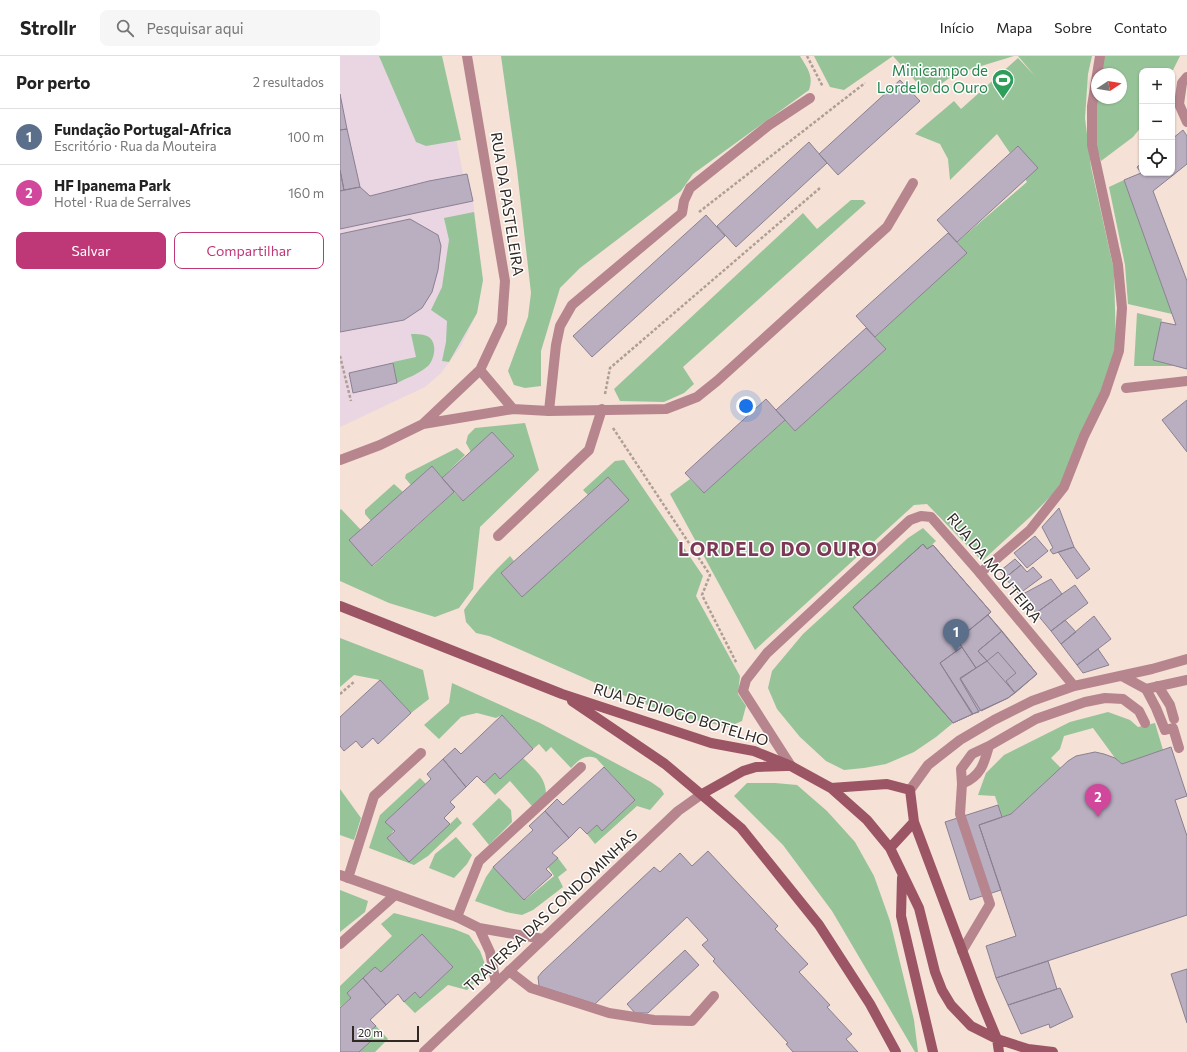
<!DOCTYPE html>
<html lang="pt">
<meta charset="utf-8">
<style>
:root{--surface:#fff;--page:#f6f6f6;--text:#222;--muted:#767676;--line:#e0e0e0;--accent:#be3777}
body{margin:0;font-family:Commissioner,sans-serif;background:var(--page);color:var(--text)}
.controls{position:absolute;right:12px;top:12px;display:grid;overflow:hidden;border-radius:8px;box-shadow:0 1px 3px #0004}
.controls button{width:36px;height:36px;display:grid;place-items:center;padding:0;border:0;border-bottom:1px solid var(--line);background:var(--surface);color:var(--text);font:20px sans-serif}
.compass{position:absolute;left:751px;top:12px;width:36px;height:36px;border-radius:50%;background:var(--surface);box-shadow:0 1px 3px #0004;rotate:78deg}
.scale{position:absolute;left:12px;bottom:10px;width:67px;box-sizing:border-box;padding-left:4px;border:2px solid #2f2823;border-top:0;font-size:11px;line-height:14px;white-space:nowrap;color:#2f2823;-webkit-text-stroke:3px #fff;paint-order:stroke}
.you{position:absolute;left:406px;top:350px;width:14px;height:14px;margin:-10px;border:3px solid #fff;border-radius:50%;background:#1a73e8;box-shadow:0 0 0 6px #1a73e833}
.badge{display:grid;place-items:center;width:26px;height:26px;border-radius:50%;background:var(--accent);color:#fff;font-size:13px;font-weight:700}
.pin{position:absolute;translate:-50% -33px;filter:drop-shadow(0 1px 2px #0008)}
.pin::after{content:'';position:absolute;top:21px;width:14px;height:12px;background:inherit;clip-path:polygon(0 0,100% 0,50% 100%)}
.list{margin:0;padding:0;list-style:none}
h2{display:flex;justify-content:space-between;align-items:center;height:52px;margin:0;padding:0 16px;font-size:17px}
h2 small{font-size:13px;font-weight:400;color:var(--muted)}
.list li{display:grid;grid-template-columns:26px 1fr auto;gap:12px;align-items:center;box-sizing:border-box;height:56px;padding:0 16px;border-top:1px solid var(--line)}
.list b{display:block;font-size:15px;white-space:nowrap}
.list p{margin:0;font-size:13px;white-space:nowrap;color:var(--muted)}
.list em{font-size:13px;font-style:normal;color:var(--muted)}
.actions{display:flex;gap:8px;padding:12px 16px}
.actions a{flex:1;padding:9px 0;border:1px solid var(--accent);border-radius:8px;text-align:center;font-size:14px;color:var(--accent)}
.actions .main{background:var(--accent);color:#fff}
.icon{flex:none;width:22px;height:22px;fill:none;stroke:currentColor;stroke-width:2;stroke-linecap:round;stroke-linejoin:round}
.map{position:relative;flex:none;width:847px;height:996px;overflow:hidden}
header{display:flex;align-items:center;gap:24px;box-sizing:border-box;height:56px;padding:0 20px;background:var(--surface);border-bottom:1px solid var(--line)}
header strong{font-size:19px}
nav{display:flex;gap:22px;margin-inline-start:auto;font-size:14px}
.search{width:280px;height:36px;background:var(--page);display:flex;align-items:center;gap:10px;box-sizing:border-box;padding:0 14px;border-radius:8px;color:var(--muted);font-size:15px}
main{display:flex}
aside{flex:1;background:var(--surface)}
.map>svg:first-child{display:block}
.commercial{fill:#ead5e2}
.green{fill:#97c398}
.building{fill:#b9afc1;stroke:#8a8091}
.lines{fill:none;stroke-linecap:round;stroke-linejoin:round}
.path{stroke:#ae9f95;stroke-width:2.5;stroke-dasharray:3 2;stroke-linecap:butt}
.service{stroke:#b7858e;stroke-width:10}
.minor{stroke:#b7858e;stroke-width:10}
.secondary{stroke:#9c5564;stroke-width:10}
.labels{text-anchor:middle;stroke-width:3;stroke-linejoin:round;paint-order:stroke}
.leisure-label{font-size:15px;fill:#27864d;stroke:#fff;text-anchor:end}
.street-label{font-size:15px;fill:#2f2823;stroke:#fff}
.district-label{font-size:19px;font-weight:bold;letter-spacing:1px;fill:#7c3855;stroke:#fff}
</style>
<header>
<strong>Strollr</strong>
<div class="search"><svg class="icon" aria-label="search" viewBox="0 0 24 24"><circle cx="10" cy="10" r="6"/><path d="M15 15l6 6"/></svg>Pesquisar aqui</div>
<nav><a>Início</a><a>Mapa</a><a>Sobre</a><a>Contato</a></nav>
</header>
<main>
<aside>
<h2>Por perto<small>2 resultados</small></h2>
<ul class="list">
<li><span class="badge" style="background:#5c6f8a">1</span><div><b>Fundação Portugal-Africa</b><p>Escritório · Rua da Mouteira</p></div><em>100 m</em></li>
<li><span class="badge" style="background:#d1479c">2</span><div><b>HF Ipanema Park</b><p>Hotel · Rua de Serralves</p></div><em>160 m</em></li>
</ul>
<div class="actions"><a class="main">Salvar</a><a>Compartilhar</a></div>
</aside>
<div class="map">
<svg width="847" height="996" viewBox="0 0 847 996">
<rect width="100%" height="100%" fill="#f5e1d5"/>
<path class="commercial" d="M0 0H100L123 118H127L133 145 143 224 137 257 121 290 101 317 85 331 0 371Z"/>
<path class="green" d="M39 0H102L121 84 86 90 76 86Z
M161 0H460C467 12 474 19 469 34L353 118 341 135 240 212 220 232 201 295V330L185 332 174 329 168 315 188 261 191 237 177 114Z
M474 0H674L615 18 587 38 553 0 504 34 490 31Z
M678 0H752L748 18 745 62 751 111 774 214 776 292 768 318 720 431 690 461 642 505 587 448 574 449 415 594 330 438 350 423 364 437 445 364 455 375 545 293 535 281 626 197 617 186 687 126 685 123 678 90 670 97 657 78 610 124 608 103 600 88 575 78 614 45 621 53 678 2 695 20Z
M762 0H840L832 16V15H802V70L793 81 761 105 754 83 757 42H781V18H759Z
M784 124 832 258 788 248 785 209 769 131Z
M511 144H523L526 147 343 311 354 328 344 337 324 346 280 345 274 333 463 157 477 173Z
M134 156 143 224 137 257 109 306 102 305 106 286 107 265 91 254 102 231 109 184 104 162Z
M797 257 822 263 813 304 835 310H794Z
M71 278C76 278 82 278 87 280 98 285 95 303 88 310 79 318 67 322 57 327L53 306 76 301Z
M185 367 199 414 140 471 133 533 119 552 95 561 49 547 0 525V454L1 453 21 474 33 510 114 436 123 445 174 400 152 376 131 396 126 387 128 379 135 372Z
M117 392 125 399 102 422 92 410 71 429 65 422 66 418Z
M284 404 363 520 356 540 400 620 398 638 406 650 402 665 388 671 333 659 292 643 149 580 136 577 126 566 124 554C138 534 152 517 170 500L174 505 161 517 182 540 289 444 268 421 248 439 243 434 275 405Z
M54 428 63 436 31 465 25 458V454Z
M583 472 596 485 587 493 583 489 513 551 613 667 596 681 574 696 546 708 524 712 504 714 486 705 460 681 437 653 428 632 432 615 463 578 568 482Z
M0 582 83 614 89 643 71 657 40 624 14 619 0 631Z
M112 627 200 667 311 726 321 733 324 738 310 754 297 750 255 788 247 778 257 769 263 774 295 744 256 702C244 698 239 704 231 712L211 691 206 696 199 688 193 693 162 659 156 662 137 657 128 659 121 661 99 683 84 669 109 647Z
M768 656 790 664 798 671 815 667 823 694 782 708 775 702 753 672 724 680 720 693 711 702 721 712 671 758 662 761 655 740 638 739 646 717 664 699 730 666Z
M183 702C194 713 206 721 206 738L192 750 170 725 155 739 144 727 155 717 160 723Z
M80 722 86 728 46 766 54 774 48 782 110 768 117 761 122 767 88 800 74 809 29 792 40 759Z
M407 727H435L457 729 487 755 515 786 534 820 550 865 574 964 578 996H575L492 855 443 789 394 740Z
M0 733 21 762 14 784 0 779Z
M159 742 171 754 172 766 149 789 132 768Z
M116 781 132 799 127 808 114 822 89 812 95 798Z
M218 802 227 814 218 821 223 831 193 854 182 859 166 856 135 845 146 821 153 811 186 843 214 820 208 811Z
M0 834 28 845 25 856 0 876Z
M54 857 114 873 129 879 140 895 145 908 142 919 127 934 108 929 75 957 64 946 75 936 80 942 113 911 82 878 41 916 35 911 7 937 11 942 0 951V930L52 880 41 868Z
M36 970 48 983 35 996H18L30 986 24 980Z"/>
<path class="building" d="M560 24 580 45 498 119 479 98Z
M0 38 7 73 0 74Z
M7 73 20 131 4 134 0 114V74Z
M843 74 847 80V108L813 135 847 225V313L813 304 821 266 836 269 784 124 801 117 797 111 802 107V117H832V83Z
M469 86 487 107 396 191 377 170Z
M678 90 698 112 617 186 597 164Z
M0 114 4 134 0 135Z
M127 118 133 145 0 173V135L20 131 30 140 89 125Z
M366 159 385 180 252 301 233 280Z
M70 163 98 179 101 190 98 214 92 236 82 252 64 264 0 276V178Z
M608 177 627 197 535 281 516 260Z
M526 272 546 293 455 375 436 354Z
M53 307 57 327 13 337 9 317Z
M426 343 445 364 364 437 345 417Z
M847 344V396L822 364Z
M152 376 174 400 123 445 102 422Z
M92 410 114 436 32 510 9 484Z
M268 421 289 444 182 541 161 517Z
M719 452 734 491 713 498 710 494 713 492 702 471Z
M695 480 708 495 687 512 674 497Z
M583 488 587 493 593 489 651 556 617 584 622 591 600 607 633 658 613 667 513 551Z
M583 488 587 493 593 489 651 556 648 559 697 618 668 642 613 667 513 551Z
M734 491 750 513 737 523 718 496Z
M675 503 681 509 665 522 660 515Z
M681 509 687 516 693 511 702 521 679 538 665 522Z
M711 523 722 538 696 557 681 539Z
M735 529 748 547 711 575 696 557 722 538Z
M648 559 662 575 638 595 647 605 636 612 617 584Z
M754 560 771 583 737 609 721 588Z
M725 564 736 576 721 588 711 575Z
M662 575 697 618 675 637 666 625 676 617 658 596 647 605 638 595Z
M622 591 636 612 620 623 639 656 632 658 600 607Z
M758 593 769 609 743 617 737 609Z
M647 605 675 637 668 642 641 655 620 622Z
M40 624 71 657 38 688 33 682 22 692 16 685 4 695 0 690V661Z
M162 659 193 693 160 723 155 717 144 727 137 720 126 731 103 703 115 692 121 698Z
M831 691 847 740 835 744 847 780V859L656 922 646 890 676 880 639 769 671 758 728 705 736 700 755 696 764 698 775 702 782 708Z
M103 703 126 731 110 746 115 751 104 762 110 768 69 806 47 782 55 775 45 766 91 723 87 718Z
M264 711 295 744 262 775 257 769 247 778 240 771 229 782 205 755 217 743 223 749Z
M658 749 662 761 639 769 661 834 630 844 605 766Z
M205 755 229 782 212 797 218 802 206 813 212 819 184 844 153 811 193 774 189 770Z
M368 795 438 870 435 873 468 908 459 916 490 949 487 951 512 978 506 983 518 996H453L446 988 448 987 373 905 375 903 362 889 368 884 347 861 255 948 199 930 198 921 202 916 314 811 320 816 340 797 352 810Z
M82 878 113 911 80 942 75 936 64 946 58 938 46 949 23 922 35 911 41 916Z
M345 894 359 909 308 957H295L287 948Z
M708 905 717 933 668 949 656 922Z
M847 913V967L831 918Z
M23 922 46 949 30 964 36 970 24 980 30 986 19 996H0V952L11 942 7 937Z
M720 932 733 961 710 972 709 968 681 978 668 949Z"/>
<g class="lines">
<path class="path" d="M467 0 483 31
M359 156 525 27
M0 300 11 345
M265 338 270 312 480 132
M273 372 370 519 362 539 397 608
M0 638 15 625"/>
<path class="service" d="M847 21 842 27 839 48 847 66
M786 332 847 325
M209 355 216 289 220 270 232 249 342 157 344 145 350 132 429 69 470 42
M158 480 249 394 262 353
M640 517 690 474 724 431 744 380 765 337 779 295 782 252 778 209 752 89V50L760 0
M818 630 830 649 834 663
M806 633 816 652 825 674 833 672 839 692
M622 728C641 720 644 708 649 690
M8 822 34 740 81 697
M117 861 139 805 241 711
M0 888 55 839
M622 895 650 848 620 758 622 728 621 713 632 698 649 690 696 663 745 646 765 642 783 643 799 655 805 667
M169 915 191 932 269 957 314 964 352 965 374 940"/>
<path class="minor" d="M140 314 173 353
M83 368 140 314 162 267 165 225 127 0
M0 404 40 389 83 368 173 353 209 355 326 353 357 341 377 325 547 171 573 127
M782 620 806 633 847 624
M451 710 403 635 406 624 427 597 570 464 581 460 591 461 640 517 734 630
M570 734 588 709 620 684 654 664 692 645 734 630 812 613 847 603
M0 819 117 861 139 872 203 883
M139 872 150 896 156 928
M84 996 338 755 362 738"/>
<path class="secondary" d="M0 550 222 638 371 687 414 695 451 710 491 732 527 764 550 792 579 852 595 916 602 934 611 949 631 970 657 983 688 993 713 996
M232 645 325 708 401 772 479 869 530 948 556 996
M491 732 547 728 570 734 574 766 640 942 657 983 659 996
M362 738 403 715 416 711 447 710
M550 792 574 766
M562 822 561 860 593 996"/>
</g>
<defs>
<g id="stadium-pin" transform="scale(1.15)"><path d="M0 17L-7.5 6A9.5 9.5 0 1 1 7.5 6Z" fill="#2e9e5b" stroke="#fff"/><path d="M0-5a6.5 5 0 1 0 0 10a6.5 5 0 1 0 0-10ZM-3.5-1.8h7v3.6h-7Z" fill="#fff"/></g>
</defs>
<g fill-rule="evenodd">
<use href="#stadium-pin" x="663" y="24"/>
</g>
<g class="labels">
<g class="leisure-label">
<text x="648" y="20">Minicampo de<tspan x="648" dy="17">Lordelo do Ouro</tspan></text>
</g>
<g class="street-label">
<text transform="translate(167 148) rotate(81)" y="5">RUA DA PASTELEIRA</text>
<text transform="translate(654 512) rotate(50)" y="5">RUA DA MOUTEIRA</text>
<text transform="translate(341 659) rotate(17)" y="5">RUA DE DIOGO BOTELHO</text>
<text transform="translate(211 855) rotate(-43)" y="5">TRAVERSA DAS CONDOMINHAS</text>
</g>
<g class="district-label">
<text x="438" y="500">LORDELO DO OURO</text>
</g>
</g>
</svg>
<div class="controls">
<button>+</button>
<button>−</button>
<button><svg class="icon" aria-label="locate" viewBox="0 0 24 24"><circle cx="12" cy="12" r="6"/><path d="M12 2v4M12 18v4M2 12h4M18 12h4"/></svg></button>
</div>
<svg class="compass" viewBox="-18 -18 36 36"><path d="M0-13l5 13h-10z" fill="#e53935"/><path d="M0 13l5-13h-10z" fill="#767676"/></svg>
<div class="scale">20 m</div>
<div class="you"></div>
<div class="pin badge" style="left:616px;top:596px;background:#5c6f8a">1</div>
<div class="pin badge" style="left:758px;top:761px;background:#d1479c">2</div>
</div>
</main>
